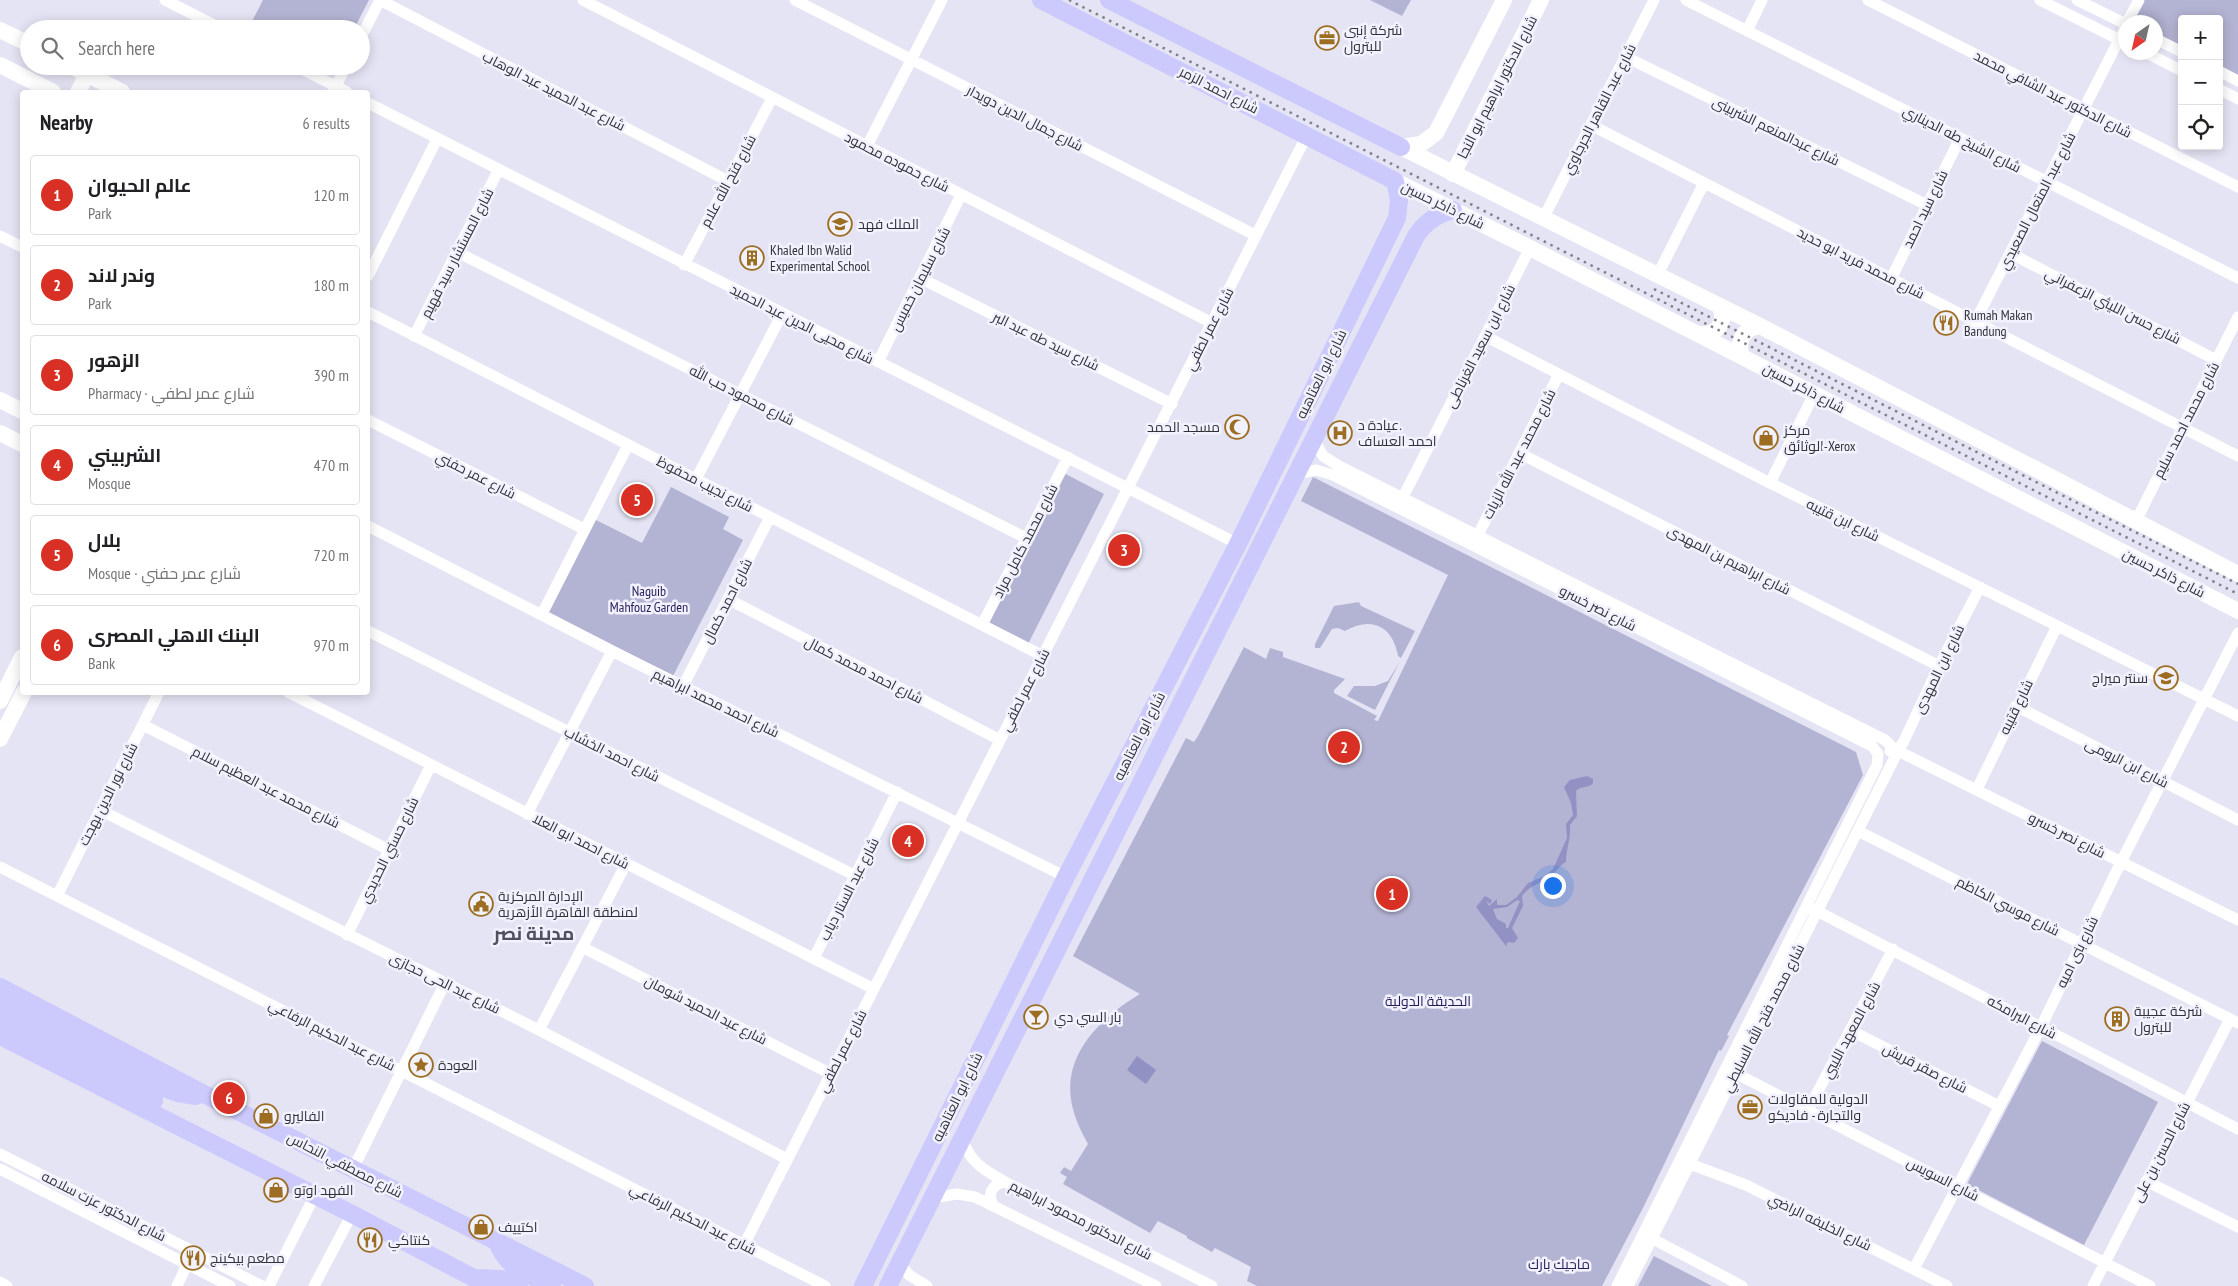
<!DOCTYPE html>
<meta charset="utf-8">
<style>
:root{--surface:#fff;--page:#f6f6f6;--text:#202124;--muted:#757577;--line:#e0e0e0;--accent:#d93025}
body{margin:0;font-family:"PT Sans Narrow",Cairo,sans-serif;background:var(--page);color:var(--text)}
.controls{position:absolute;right:15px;top:15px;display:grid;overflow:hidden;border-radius:5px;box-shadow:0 2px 12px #0003}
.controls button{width:45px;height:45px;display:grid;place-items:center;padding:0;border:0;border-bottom:1px solid var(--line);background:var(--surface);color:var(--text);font:25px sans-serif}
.compass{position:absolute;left:2118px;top:15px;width:45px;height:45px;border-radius:50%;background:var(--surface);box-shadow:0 2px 12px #0003;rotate:214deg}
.you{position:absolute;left:1552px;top:885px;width:18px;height:18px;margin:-12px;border:4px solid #fff;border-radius:50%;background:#1a73e8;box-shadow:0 0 0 8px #1a73e833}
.badge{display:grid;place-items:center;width:32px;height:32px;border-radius:50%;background:var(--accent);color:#fff;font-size:16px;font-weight:700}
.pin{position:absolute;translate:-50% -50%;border:2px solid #fff;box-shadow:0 1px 5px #0006}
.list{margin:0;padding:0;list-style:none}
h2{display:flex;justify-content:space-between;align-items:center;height:65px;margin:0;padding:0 20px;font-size:21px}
h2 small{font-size:16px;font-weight:400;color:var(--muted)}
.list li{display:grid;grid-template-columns:32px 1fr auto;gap:15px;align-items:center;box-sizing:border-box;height:80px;margin:0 10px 10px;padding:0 10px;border:1px solid var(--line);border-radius:5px}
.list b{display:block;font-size:19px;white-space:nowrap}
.list p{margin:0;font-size:16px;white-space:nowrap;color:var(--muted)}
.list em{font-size:16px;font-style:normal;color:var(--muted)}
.icon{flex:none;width:28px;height:28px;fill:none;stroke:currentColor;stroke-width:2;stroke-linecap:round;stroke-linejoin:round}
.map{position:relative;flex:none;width:2238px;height:1286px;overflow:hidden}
.search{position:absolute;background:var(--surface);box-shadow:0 2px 12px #0003;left:20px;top:20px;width:350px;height:55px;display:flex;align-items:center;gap:12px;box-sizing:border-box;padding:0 18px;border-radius:28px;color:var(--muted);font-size:19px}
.panel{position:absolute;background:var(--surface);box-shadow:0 2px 12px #0003;left:20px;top:90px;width:350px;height:605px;border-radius:5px}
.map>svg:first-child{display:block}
.green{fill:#b3b3d3}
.water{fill:#9291c4;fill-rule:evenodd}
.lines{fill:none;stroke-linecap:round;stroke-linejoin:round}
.street{stroke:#fff;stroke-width:11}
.secondary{stroke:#fff;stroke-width:16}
.primary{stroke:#cccafd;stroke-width:18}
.rail{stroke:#80808a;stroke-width:2.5;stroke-dasharray:2.5 5;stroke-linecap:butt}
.labels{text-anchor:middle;stroke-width:5;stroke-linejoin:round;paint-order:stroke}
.poi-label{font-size:14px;fill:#323238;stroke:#f1f2fe;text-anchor:start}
.street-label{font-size:14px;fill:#323238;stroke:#f1f2fe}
.park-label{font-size:14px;fill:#261c5a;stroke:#f1f2fe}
.district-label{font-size:19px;font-weight:bold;fill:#50515e;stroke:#f1f2fe}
</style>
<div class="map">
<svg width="2238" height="1286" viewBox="0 0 2238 1286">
<rect width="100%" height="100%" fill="#e4e4f4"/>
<path class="green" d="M263 0H369L354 29H248Z
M1370 0H1411L1402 16Z
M2144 0H2238V76L2219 66V19H2182V47L2156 34V22H2133Z
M1060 471 1104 494 1028 644 986 621Z
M1313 477 1856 752 1863 775 1727 1035 1729 1036 1721 1051 1719 1050 1644 1206 1602 1286H1257L1247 1281 1251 1267 1215 1248 1212 1252 1187 1238V1236L1158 1221 1150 1233 1063 1184 1067 1177 1060 1173 1064 1167 1071 1171 1088 1144C1082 1133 1076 1121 1073 1109 1059 1057 1100 1018 1140 994L1073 956 1186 738 1194 742 1198 736 1244 647 1266 659 1270 648 1283 652V657L1345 679 1334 690V693L1377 716 1374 720 1378 721 1448 575 1301 501Z
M671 487 729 517 723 529 743 540 673 676 547 611 594 519 642 543Z
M1359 602 1361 606 1415 631 1401 658 1398 656C1393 625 1370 616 1345 631L1338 628 1332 629 1320 648H1315V644L1334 606Z
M1400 661 1375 710 1347 696 1354 686H1375L1388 681Z
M2042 1041 2158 1102 2084 1245 1967 1184Z
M1654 1256 1712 1286H1638Z"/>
<path class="water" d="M1587 776 1593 779V783C1589 789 1581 785 1576 791L1577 816 1570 825C1571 839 1566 849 1566 862 1559 865 1557 872 1551 876 1540 885 1532 883 1522 896L1523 906 1512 928 1518 938 1514 943 1508 942 1506 946 1476 907 1485 896 1492 900 1490 904 1486 901 1489 906 1497 899V905H1506L1517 897 1528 883 1545 876 1553 869 1567 838 1566 824 1573 815 1571 803 1564 787 1570 780ZM1517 900 1520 901 1508 928H1506V924L1497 919 1493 909 1507 907Z
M1137 1056 1156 1070 1146 1084 1127 1070Z"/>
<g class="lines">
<path class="street" d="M165 0 222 29
M380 0 728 181
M583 0 1212 323
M795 0 1255 235
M1686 0 2238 278
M1868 0 2238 187
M2040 0 2126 43
M2077 0 2126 24
M2127 22 2139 0
M1747 31 1762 0
M361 37 380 0
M2156 39 2182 52
M2145 52 2182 71
M1626 57 1927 205
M296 66 347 92
M2219 71 2238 81
M2219 89 2238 99
M333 92 346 66
M368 103 1238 544
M1591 125 2238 456
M867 146 942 0
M1543 219 1654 0
M0 236 22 247
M457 252 1026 538
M2010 253 2216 360
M684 265 772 98
M368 276 437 139
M1657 276 1704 183
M920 278 1172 404
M1891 279 1960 138
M368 312 1043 656
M1975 322 2126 26
M414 336 499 169
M1485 336 1770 483 2238 716
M878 362 961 195
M368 420 584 529
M1313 438 1323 456 1339 466 1885 740 1896 751
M1519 453 1939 666
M1296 474 1316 470 1333 475 1872 746 1878 754
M696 479 782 314
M1770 483 1814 394
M1403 497 1530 248
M2131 519 2140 513 2238 317
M368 526 612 651 1066 877
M1478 535 1559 374
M728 599 1000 740
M542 614 628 445
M982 625 1068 457
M368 631 856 876
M683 686 770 517
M288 692 874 989
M2016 706 2238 820
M143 725 389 850
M1890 751 1902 753 2238 920
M1896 751 1903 743 1939 666 1980 587
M1977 789 2057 626
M100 810 539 1030 787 1159
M527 814 612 651
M1858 831 2238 1023
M0 867 825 1286
M57 896 159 692
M1811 908 2238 1129
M347 935 431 765
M582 947 831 1074
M814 958 897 792
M539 1030 626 864
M1850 1030 1999 1106
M1735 1073 2150 1286
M1808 1110 1893 949
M963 1140C969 1162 986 1171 1005 1182L1212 1286
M0 1154 262 1286
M1690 1164 1746 1185 1947 1286
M0 1169 230 1286
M353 1169 445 983
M2146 1181 2238 1227
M933 1198 957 1194 975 1197 1156 1286
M993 1205C987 1194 992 1184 1005 1182
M1651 1238 1742 1286
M744 1245 1307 135
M900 1263 909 1275 927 1286
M1914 1269 2041 1027 2121 862 2238 633
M0 1282 7 1286
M177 1286 190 1258
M269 1286 315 1195
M314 1286 352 1214
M1617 1286 1877 765 1878 754
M1628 1286 1895 757 1896 751
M2093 1286 2230 1019"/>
<path class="secondary" d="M0 30 29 44
M0 65 53 92
M71 66 122 92
M78 92 87 74
M1401 147 1760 326 2238 574
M1401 147 1421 144 1436 133 1504 0
M1453 174 1541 0
M1395 181 1530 248 2238 611
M1699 334C1716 336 1727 323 1720 307
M1742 356C1736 341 1744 328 1760 326
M0 400 22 411
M0 433 22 444
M0 701 22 657
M0 739 24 692"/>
<path class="primary" d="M1109 0 1401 147
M0 987 206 1095 585 1286
M0 1003 155 1085 178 1093 196 1096
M0 1019 154 1101
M0 1036 352 1214 489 1286
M497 1242C508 1269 527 1274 552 1286
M475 1278 501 1279 519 1286
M863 1286 1066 877 1238 544 1397 218 1399 200 1395 181 1041 0
M888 1286 1416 236C1425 222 1437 214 1453 210"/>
<path class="rail" d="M1069 0 2238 594
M1654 289 2238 584"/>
</g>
<defs>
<g id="office-ring" transform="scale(1.25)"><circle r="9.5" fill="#f1f2fe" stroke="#9d6e21" stroke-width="1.5"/><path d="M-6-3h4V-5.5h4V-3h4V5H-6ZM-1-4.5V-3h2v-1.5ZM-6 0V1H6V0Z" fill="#9d6e21"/></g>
<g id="school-ring" transform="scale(1.25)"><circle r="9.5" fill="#f1f2fe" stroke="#9d6e21" stroke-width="1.5"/><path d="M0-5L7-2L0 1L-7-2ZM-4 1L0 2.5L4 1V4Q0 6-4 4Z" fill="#9d6e21"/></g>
<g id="building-ring" transform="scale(1.25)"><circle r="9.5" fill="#f1f2fe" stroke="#9d6e21" stroke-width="1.5"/><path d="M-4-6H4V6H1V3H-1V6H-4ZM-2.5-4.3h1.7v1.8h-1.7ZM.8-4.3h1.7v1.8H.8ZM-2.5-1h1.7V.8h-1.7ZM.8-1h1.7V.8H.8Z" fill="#9d6e21"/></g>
<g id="restaurant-ring" transform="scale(1.25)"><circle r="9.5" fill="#f1f2fe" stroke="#9d6e21" stroke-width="1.5"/><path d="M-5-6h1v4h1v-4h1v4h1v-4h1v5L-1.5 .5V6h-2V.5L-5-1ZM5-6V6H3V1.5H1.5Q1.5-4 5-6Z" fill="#9d6e21"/></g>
<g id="mosque-ring" transform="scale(1.25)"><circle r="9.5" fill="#f1f2fe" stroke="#9d6e21" stroke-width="1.5"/><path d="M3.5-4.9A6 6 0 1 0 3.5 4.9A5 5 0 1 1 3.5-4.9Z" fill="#9d6e21"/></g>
<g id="hospital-ring" transform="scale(1.25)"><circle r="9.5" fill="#f1f2fe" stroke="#9d6e21" stroke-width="1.5"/><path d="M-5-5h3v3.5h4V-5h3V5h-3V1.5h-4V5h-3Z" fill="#9d6e21"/></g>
<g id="shop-ring" transform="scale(1.25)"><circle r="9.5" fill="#f1f2fe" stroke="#9d6e21" stroke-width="1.5"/><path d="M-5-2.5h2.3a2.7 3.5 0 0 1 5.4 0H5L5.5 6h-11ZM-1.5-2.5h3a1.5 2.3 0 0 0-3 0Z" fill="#9d6e21"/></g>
<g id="civic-ring" transform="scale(1.25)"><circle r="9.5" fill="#f1f2fe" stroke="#9d6e21" stroke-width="1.5"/><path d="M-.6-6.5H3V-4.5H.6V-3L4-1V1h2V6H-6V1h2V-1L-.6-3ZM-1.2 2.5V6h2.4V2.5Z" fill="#9d6e21"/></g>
<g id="bar-ring" transform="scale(1.25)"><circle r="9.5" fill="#f1f2fe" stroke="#9d6e21" stroke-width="1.5"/><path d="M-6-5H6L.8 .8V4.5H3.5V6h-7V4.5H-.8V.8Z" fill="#9d6e21"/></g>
<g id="sight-ring" transform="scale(1.25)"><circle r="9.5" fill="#f1f2fe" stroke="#9d6e21" stroke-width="1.5"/><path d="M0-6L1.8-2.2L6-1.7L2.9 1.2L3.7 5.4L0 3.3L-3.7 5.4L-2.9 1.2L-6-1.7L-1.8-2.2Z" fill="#9d6e21"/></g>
</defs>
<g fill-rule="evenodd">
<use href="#office-ring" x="1327" y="38"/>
<use href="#school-ring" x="840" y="224"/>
<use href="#building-ring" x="752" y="258"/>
<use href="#restaurant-ring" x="1946" y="323"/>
<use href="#mosque-ring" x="1237" y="427"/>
<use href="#hospital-ring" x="1340" y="433"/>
<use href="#shop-ring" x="1766" y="438"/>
<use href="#school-ring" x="2166" y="678"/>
<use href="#civic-ring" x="481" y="904"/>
<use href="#bar-ring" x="1036" y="1017"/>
<use href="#building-ring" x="2117" y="1019"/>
<use href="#sight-ring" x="421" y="1065"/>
<use href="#office-ring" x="1750" y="1107"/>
<use href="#shop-ring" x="266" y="1116"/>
<use href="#shop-ring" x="276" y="1190"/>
<use href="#shop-ring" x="481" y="1227"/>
<use href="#restaurant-ring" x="370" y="1240"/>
<use href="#restaurant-ring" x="193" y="1258"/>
</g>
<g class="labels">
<g class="poi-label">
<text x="1344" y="35">شركة إنبى<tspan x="1344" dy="16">للبترول</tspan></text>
<text x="858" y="229">الملك فهد</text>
<text x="770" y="255">Khaled Ibn Walid<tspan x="770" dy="16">Experimental School</tspan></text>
<text x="1964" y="320">Rumah Makan<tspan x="1964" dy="16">Bandung</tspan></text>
<text x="1358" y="430">عيادة د.<tspan x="1358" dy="16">احمد العساف</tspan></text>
<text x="1220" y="432" text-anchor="end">مسجد الحمد</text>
<text x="1784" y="435">مركز<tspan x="1784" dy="16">الوثائق-Xerox</tspan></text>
<text x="2148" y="683" text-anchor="end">سنتر ميراج</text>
<text x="498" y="901">الإدارة المركزية<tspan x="498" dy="16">لمنطقة القاهرة الأزهرية</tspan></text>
<text x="2134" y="1016">شركة عجيبة<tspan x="2134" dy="16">للبترول</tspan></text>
<text x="1054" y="1022">بار السي دي</text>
<text x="438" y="1070">العودة</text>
<text x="1768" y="1104">الدولية للمقاولات<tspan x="1768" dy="16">والتجارة - فاديكو</tspan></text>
<text x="284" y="1121">الفاليرو</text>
<text x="294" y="1195">الفهد اوتو</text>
<text x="498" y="1232">اكتييف</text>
<text x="388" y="1245">كنتاكي</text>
<text x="210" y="1263">مطعم بيكينج</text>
</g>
<g class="street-label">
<text transform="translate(1497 87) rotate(-63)" y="5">شارع الدكتور ابراهيم ابو النجا</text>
<text transform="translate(1219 90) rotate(27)" y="5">شارع احمد الزمر</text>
<text transform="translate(554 91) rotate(27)" y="5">شارع عبد الحميد عبد الوهاب</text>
<text transform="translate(2053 94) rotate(27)" y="5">شارع الدكتور عبد الشافي محمد</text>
<text transform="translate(1599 109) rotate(-63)" y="5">شارع عبد القاهر الجرجاوي</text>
<text transform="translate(1025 118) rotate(27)" y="5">شارع جمال الدين دويدار</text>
<text transform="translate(1776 131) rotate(26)" y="5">شارع عبدالمنعم الشربينى</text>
<text transform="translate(1962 139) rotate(27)" y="5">شارع الشيخ طه الديناري</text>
<text transform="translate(897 162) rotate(27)" y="5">شارع حموده محمود</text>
<text transform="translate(728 181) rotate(-62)" y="5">شارع فتح الله علام</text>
<text transform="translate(2037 201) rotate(-63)" y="5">شارع عبد المتعال الصعيدي</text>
<text transform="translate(1443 205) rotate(26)" y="5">شارع ذاكر حسين</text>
<text transform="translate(1925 209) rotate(-64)" y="5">شارع سيد احمد</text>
<text transform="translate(457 253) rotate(-63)" y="5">شارع المستشار سيد فهيم</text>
<text transform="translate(1861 263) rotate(27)" y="5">شارع محمد فريد ابو حديد</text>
<text transform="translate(920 279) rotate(-63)" y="5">شارع سليمان خميس</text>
<text transform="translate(2113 306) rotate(27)" y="5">شارع حسن الليثي الزعفراني</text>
<text transform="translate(802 324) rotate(27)" y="5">شارع محيى الدين عبد الحميد</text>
<text transform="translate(1209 329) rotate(-63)" y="5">شارع عمر لطفي</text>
<text transform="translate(1046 341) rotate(26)" y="5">شارع سيد طه عبد البر</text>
<text transform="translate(1480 346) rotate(-63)" y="5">شارع ابن سعيد الغرناطى</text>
<text transform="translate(1321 374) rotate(-64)" y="5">شارع ابو العتاهيه</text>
<text transform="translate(1804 388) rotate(28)" y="5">شارع ذاكر حسين</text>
<text transform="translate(742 395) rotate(27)" y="5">شارع محمود حب الله</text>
<text transform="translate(2186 420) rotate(-63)" y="5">شارع محمد احمد سليم</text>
<text transform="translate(1519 454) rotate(-63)" y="5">شارع محمد عبد الله الزيات</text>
<text transform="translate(476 475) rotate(27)" y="5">شارع عمر حفني</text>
<text transform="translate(705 484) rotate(27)" y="5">شارع نجيب محفوظ</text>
<text transform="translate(1843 520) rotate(26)" y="5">شارع ابن قتيبه</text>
<text transform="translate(1025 541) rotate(-63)" y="5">شارع محمد كامل مراد</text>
<text transform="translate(1729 560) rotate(27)" y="5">شارع ابراهيم بن المهدى</text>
<text transform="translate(2164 573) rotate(27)" y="5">شارع ذاكر حسين</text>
<text transform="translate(727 601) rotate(-63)" y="5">شارع احمد كمال</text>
<text transform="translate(1598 608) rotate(27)" y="5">شارع نصر خسرو</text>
<text transform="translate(1939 669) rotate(-64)" y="5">شارع ابن المهدى</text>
<text transform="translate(864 670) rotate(27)" y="5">شارع احمد محمد كمال</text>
<text transform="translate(1025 690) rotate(-63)" y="5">شارع عمر لطفي</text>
<text transform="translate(716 703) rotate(26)" y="5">شارع احمد محمد ابراهيم</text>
<text transform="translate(2016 707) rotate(-64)" y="5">شارع قتيبه</text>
<text transform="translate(1139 736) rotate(-63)" y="5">شارع ابو العتاهيه</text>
<text transform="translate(612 754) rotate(27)" y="5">شارع احمد الخشاب</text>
<text transform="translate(2127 763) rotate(27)" y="5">شارع ابن الرومى</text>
<text transform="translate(266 787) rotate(27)" y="5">شارع محمد عبد العظيم سلام</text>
<text transform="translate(108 794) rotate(-63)" y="5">شارع نور الدين بهجت</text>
<text transform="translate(2067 835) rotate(27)" y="5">شارع نصر خسرو</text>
<text transform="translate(581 841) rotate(27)" y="5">شارع احمد ابو العلا</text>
<text transform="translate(389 850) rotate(-64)" y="5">شارع حسني الحديدي</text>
<text transform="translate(849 889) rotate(-63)" y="5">شارع عبد الستار دياب</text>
<text transform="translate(2008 906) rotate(27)" y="5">شارع موسي الكاظم</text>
<text transform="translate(2077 952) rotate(-64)" y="5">شارع بنى اميه</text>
<text transform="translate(445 983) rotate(26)" y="5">شارع عبد الحى حجازى</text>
<text transform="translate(706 1010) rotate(27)" y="5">شارع عبد الحميد شومان</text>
<text transform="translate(2022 1017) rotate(28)" y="5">شارع البرامكه</text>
<text transform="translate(1763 1018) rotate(-63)" y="5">شارع محمد فتح الله السليطي</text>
<text transform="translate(1851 1030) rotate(-62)" y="5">شارع المعهد الليبي</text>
<text transform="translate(332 1035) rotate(27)" y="5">شارع عبد الحكيم الرفاعي</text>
<text transform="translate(842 1051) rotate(-63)" y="5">شارع عمر لطفي</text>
<text transform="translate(1925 1068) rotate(27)" y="5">شارع صقر قريش</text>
<text transform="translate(957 1097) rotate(-64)" y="5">شارع ابو العتاهيه</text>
<text transform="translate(2161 1152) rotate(-63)" y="5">شارع الحسن بن على</text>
<text transform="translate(345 1165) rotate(27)" y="5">شارع مصطفي النحاس</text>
<text transform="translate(1943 1179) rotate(27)" y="5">شارع السويس</text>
<text transform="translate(104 1206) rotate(27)" y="5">شارع الدكتور عزت سلامه</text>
<text transform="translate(693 1219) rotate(27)" y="5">شارع عبد الحكيم الرفاعي</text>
<text transform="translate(1081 1220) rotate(27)" y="5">شارع الدكتور محمود ابراهيم</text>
<text transform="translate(1820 1222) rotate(26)" y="5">شارع الخليفه الراضي</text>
</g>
<g class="park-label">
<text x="649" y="596">Naguib<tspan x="649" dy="16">Mahfouz Garden</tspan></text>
<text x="1428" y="1006">الحديقة الدولية</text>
<text x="1559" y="1269">ماجيك بارك</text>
</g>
<g class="district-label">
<text x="534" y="940">مدينة نصر</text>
</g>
</g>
</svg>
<div class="controls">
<button>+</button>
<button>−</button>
<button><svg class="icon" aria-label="locate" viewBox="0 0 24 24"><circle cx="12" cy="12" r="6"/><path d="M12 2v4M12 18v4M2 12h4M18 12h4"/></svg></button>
</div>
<svg class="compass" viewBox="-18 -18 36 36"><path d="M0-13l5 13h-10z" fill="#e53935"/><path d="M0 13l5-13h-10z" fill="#757577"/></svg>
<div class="you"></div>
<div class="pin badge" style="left:1392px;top:894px">1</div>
<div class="pin badge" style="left:1344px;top:747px">2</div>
<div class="pin badge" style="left:1124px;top:550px">3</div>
<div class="pin badge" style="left:908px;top:841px">4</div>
<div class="pin badge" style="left:637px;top:500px">5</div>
<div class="pin badge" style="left:229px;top:1098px">6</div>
<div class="search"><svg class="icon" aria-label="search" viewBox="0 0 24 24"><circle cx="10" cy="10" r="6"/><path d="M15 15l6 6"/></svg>Search here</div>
<section class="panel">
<h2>Nearby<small>6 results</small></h2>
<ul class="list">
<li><span class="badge">1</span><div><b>عالم الحيوان</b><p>Park</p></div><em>120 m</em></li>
<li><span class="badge">2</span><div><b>وندر لاند</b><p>Park</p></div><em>180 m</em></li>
<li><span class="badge">3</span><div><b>الزهور</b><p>Pharmacy · شارع عمر لطفي</p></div><em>390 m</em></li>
<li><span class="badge">4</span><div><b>الشربيني</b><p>Mosque</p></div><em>470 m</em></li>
<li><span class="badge">5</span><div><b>بلال</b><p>Mosque · شارع عمر حفني</p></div><em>720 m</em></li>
<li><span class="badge">6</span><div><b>البنك الاهلي المصرى</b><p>Bank</p></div><em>970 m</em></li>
</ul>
</section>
</div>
